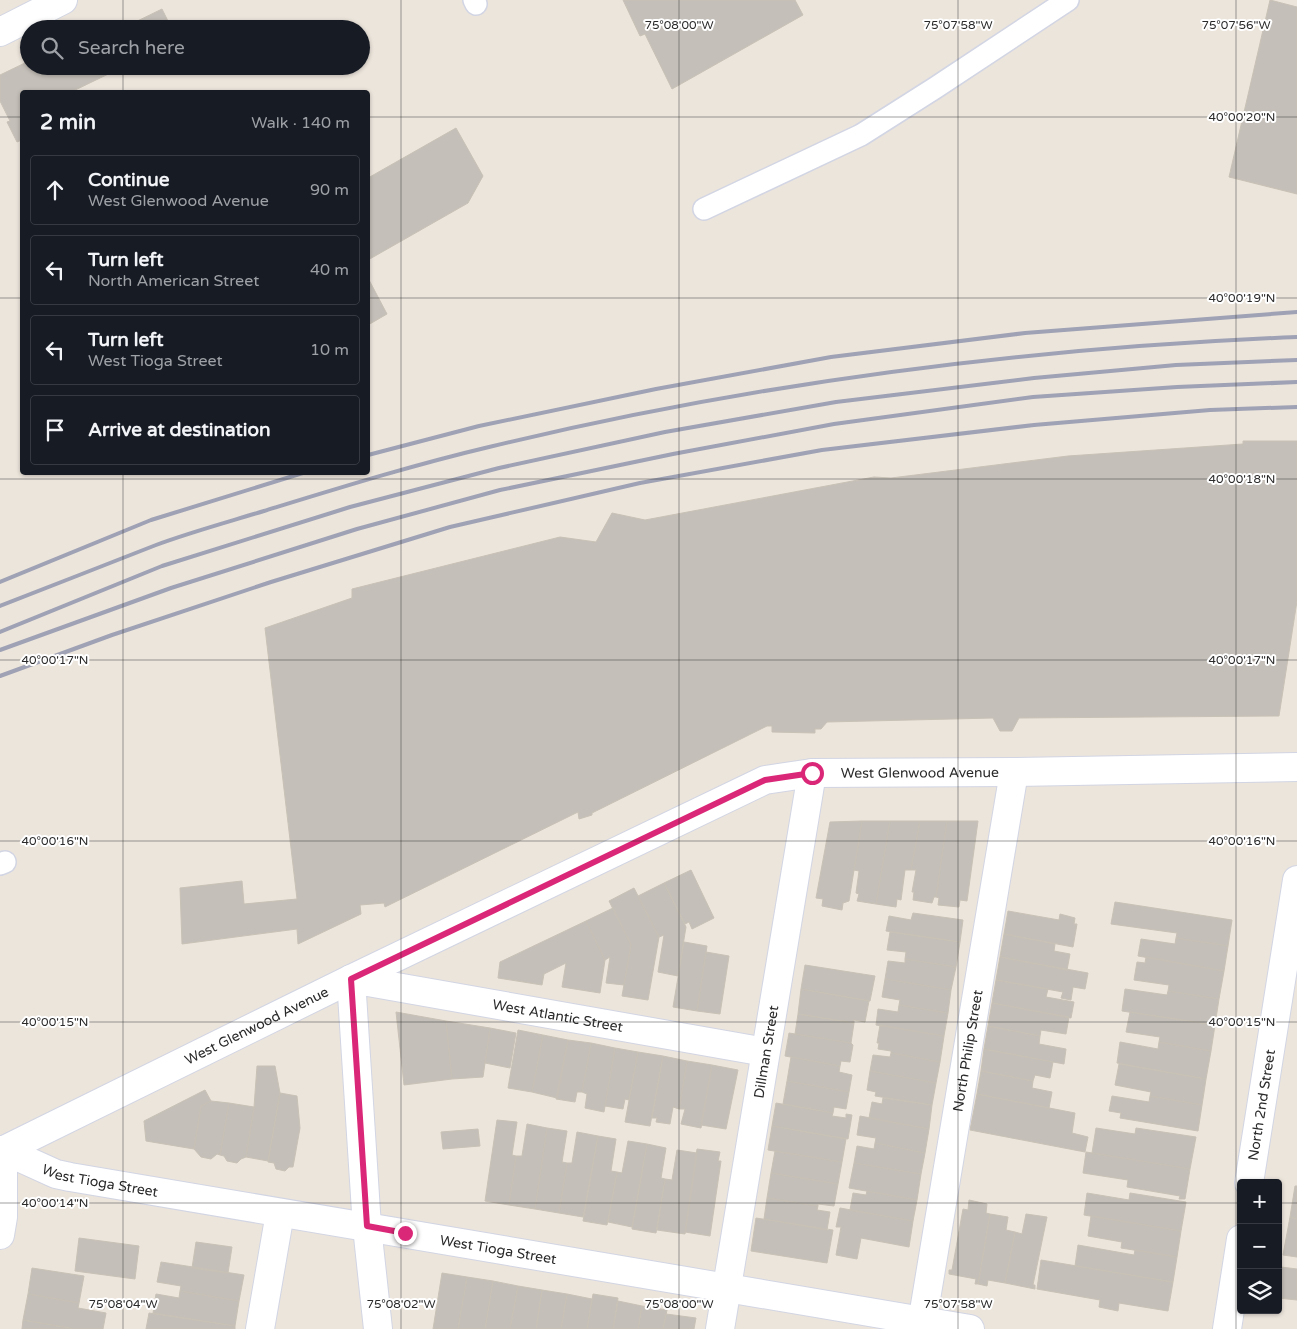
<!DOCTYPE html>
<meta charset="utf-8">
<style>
:root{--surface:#171b24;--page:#242831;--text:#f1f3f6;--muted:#9ea1a6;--line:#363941}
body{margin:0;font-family:"Varela Round",sans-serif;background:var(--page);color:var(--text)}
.controls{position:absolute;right:15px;bottom:15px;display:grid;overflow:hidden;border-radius:5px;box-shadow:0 1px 4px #0004}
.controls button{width:45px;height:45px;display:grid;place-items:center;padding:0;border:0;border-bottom:1px solid var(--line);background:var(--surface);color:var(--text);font:25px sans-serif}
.stop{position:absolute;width:15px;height:15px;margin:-11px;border:4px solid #db2777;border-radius:50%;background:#fff}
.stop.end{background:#db2777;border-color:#fff;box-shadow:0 1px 5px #0008}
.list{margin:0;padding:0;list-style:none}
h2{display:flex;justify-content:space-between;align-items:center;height:65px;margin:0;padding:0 20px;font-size:21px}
h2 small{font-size:16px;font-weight:400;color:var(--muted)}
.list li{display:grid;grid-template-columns:32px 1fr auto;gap:15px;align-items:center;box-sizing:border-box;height:70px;margin:0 10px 10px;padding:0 10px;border:1px solid var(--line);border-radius:5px}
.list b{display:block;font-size:19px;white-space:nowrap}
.list p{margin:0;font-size:16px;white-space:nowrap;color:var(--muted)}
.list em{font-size:16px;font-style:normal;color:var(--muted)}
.icon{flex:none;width:28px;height:28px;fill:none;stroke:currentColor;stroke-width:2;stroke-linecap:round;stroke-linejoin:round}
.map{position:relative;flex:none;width:1297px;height:1329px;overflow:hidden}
.search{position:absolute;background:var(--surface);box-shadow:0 1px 4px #0004;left:20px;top:20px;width:350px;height:55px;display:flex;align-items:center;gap:12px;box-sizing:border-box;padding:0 18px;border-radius:28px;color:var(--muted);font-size:19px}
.panel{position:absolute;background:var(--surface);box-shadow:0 1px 4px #0004;left:20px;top:90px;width:350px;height:385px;border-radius:5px}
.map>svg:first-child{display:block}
.building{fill:#c4bfb8;stroke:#c8c1b6}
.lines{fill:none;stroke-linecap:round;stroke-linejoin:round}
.lane-casing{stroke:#d2d5e3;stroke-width:24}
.street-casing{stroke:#d2d5e3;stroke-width:30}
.secondary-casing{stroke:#d2d5e3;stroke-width:30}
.lane{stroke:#fff;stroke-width:21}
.street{stroke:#fff;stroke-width:28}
.secondary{stroke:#fff;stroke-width:28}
.rail{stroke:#9fa2b4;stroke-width:4}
.route{stroke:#db2777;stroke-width:6}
.ticks{fill:none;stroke:#2a2a2a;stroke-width:1;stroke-opacity:0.45}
.labels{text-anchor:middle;stroke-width:4;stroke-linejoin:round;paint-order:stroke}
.street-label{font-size:14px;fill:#2a2a2a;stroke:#fff}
.ticks-label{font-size:12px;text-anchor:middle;fill:#2a2a2a;stroke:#fff;stroke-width:4;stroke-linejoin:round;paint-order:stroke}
</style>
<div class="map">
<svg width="1297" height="1329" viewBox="0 0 1297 1329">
<rect width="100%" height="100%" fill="#ece5dc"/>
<path class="building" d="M623 0H795L803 15 672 89 645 34 640 36Z
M1270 0 1297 7V194L1229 177Z
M162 9 172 29H121Z
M29 61V66H38L39 69 44 66H125L71 92H22V140L17 142 7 122 10 121 0 101V75Z
M456 128 483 176 468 203 368 260V178Z
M368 278 387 314 368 325Z
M1243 441H1297V601L1279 716 1019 718 1012 731H1000L993 718 827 722 821 729H815V733L772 732V726H767L592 813V815L579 819 578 812 385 907 384 903 360 905 361 914 298 944 297 929 182 944 180 888 242 881 244 904 297 899 265 628 352 598V589L560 537 596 542 612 513 645 520 874 477 891 478 1068 456 1243 444Z
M862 821 849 901 843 903 842 910 822 906 823 899 816 898 830 822Z
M862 821H890L876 904 857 901 859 894 856 893 859 871 854 870Z
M890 821H920L911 870H905L901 900 897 899 896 907 876 904Z
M920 821H947L936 897H934L932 903 913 900 914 892H912L916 870H911Z
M947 821H978L967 901 960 900 959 907 938 905 939 898 936 897Z
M691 870 714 918 692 929 689 922 685 924 664 883Z
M664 883 686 927 678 976 658 972 664 935 659 937 638 896Z
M634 888 659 937 648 1000 622 996 631 945 609 901Z
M1115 902 1232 920 1228 946 1176 938 1177 933 1111 924Z
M613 908 631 945 624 985 606 983 610 957 605 960 586 921Z
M1008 911 1059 920 1060 914 1075 918 1074 924H1077L1073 947 1004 934Z
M913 913 963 920 960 942 886 931 889 916 911 920Z
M586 921 605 960 600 993 562 987 566 963 544 974 542 985 498 978 500 962Z
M890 932 960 942 956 967 905 959 906 952 887 950Z
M1004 934 1055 944 1054 951 1070 954 1067 970 1000 957Z
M1176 938 1228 946 1224 971 1138 956 1141 939 1175 944Z
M684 942 707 946 697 1011 673 1007Z
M706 952 729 956 720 1014 697 1011Z
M1000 957 1088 973 1085 989 1073 987 1071 1000 1061 998 1063 992 996 980Z
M1146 957 1224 971 1219 999 1168 991 1169 985 1134 980 1137 962 1145 963Z
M905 959 956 967 951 990 885 979 888 961 905 963Z
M805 965 875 976 870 1001 801 989Z
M885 979 951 990 948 1013 899 1005 900 1000 882 997Z
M996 980 1048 989 1046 997 1074 1002 1071 1018 992 1003Z
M801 989 869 1001 865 1022 854 1020V1023L798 1014Z
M1125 989 1167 995 1168 991 1219 999 1215 1025 1122 1011Z
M992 1003 1069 1017 1066 1034 1041 1030 1040 1036 988 1026Z
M899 1005 948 1013 944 1036 876 1025 878 1009 898 1012Z
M396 1012 446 1021 452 1079 404 1085Z
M1130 1012 1215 1025 1211 1051 1159 1042 1160 1037 1126 1032Z
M798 1014 854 1023 851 1043 795 1034Z
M446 1021 490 1028 483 1077 452 1079Z
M880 1025 944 1036 940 1062 891 1053V1051L878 1049 879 1043H877Z
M988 1026 1040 1036 1039 1044 1066 1049 1064 1064 984 1049Z
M490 1028 516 1033 510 1068 485 1063Z
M518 1030 543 1035 532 1092 508 1088Z
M789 1033 851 1043 853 1045 850 1062 841 1061 840 1066 785 1056Z
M543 1035 568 1040 557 1098 532 1092Z
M568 1040 591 1043 582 1092H577L575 1102 556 1099Z
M1120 1042 1158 1049 1159 1042 1211 1051 1206 1079 1117 1063Z
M591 1043 615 1048 604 1112 585 1108 587 1094 582 1092Z
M615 1048 638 1052 629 1100 625 1099 623 1109 605 1106Z
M984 1049 1053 1062 1050 1078 1035 1075 1033 1081 981 1071Z
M638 1052 663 1056 650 1126 625 1122Z
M891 1053 940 1062 936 1083 870 1071 873 1055 890 1057Z
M663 1056 687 1061 679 1109 673 1107 670 1124 656 1122 657 1118H652Z
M791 1057 840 1066 839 1072 852 1075 849 1092 787 1081Z
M687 1061 712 1065 701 1128 681 1124 685 1109H679Z
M1119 1064 1206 1079 1202 1105 1150 1096 1151 1092 1115 1085Z
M712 1065 738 1070 726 1129 701 1125Z
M257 1066H275L280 1093 268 1161 246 1157 254 1107Z
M870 1071 936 1083 932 1105 875 1096 876 1092 867 1090Z
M981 1071 1033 1081 1032 1088 1052 1092 1049 1108 977 1094Z
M787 1081 849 1092 846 1109 834 1107 833 1113 783 1104Z
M205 1090 211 1101 201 1106 194 1149 146 1141 144 1121Z
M280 1093 297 1096 300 1128 293 1167H289L285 1171 276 1169 274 1163 268 1162Z
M977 1094 1075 1113 1072 1133 1088 1137 1085 1152 970 1130Z
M1112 1096 1149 1102 1150 1096 1202 1105 1198 1131 1120 1118 1121 1113 1109 1111Z
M883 1098 932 1105 929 1129 869 1118 872 1102 882 1104Z
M211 1101 229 1103 220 1155 217 1154 211 1159 201 1157 194 1149 201 1106Z
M229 1103 254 1107 246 1157 241 1159 237 1163 227 1161 224 1156 220 1155Z
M776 1103 833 1113 832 1116 846 1118V1114L852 1115 848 1139 772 1126Z
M860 1116 929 1129 925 1153 875 1143 876 1138 857 1135Z
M497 1120 517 1122 512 1155 516 1156 509 1205 485 1201Z
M527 1124 547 1128 535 1209 509 1205 516 1156H522Z
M772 1126 846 1139 842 1162 768 1150Z
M547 1128 567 1131 562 1162 567 1163 559 1213 535 1209Z
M1096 1128 1135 1134 1136 1128 1196 1137 1190 1169 1092 1153Z
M478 1129 480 1146 443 1149 441 1132Z
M577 1132 598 1136 583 1217 559 1213 567 1163H572Z
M598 1136 616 1139 611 1171 617 1172 607 1225 583 1221Z
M628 1141 647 1144 632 1227 608 1222 617 1172 622 1173Z
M875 1143 925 1153 921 1174 854 1163 857 1146 874 1149Z
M647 1144 666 1148 661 1178 665 1179 656 1233 632 1229Z
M697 1149 720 1152 718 1161H721L710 1236 685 1232Z
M677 1150 697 1153 685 1234 657 1230 665 1179 672 1180Z
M775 1151 842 1162 838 1184 771 1173Z
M1086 1152 1190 1169 1185 1199H1179L1180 1196 1127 1187 1128 1180 1083 1173Z
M854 1163 921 1174 917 1200 849 1188Z
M771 1173 838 1184 834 1206 818 1204V1206L767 1198Z
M1295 1186H1297V1219L1290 1217Z
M867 1191 917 1200 913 1221 850 1210 853 1193 866 1195Z
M1087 1193 1129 1200 1130 1193 1186 1202 1181 1231 1084 1215Z
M767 1198 818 1206 817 1210 830 1212 827 1230 764 1219Z
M969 1200 987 1204 986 1213 990 1214 978 1284H975L976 1279 949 1274V1270H952L963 1209 968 1210Z
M840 1208 913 1221 909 1247 861 1238 857 1259 836 1255 841 1227H836Z
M990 1214 1008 1217 1006 1230 1015 1232 1005 1283 988 1280 987 1286 978 1284Z
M1026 1214 1047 1217 1033 1285H1035V1289L1005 1283 1015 1232 1022 1234Z
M1091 1216 1181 1231 1177 1257 1121 1248 1122 1242 1088 1236Z
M1290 1217 1297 1219V1257L1283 1255Z
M756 1218 833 1230 827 1263 751 1251Z
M79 1238 139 1246 135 1279 75 1271Z
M196 1242 232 1247 228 1273 192 1268Z
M1078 1245 1134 1255 1135 1250 1177 1257 1173 1282 1075 1266Z
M1041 1260 1173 1282 1168 1311 1119 1303 1118 1311 1099 1307 1100 1300 1037 1289Z
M161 1262 244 1275 239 1301 180 1291 181 1286 157 1282Z
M1281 1267 1297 1269V1300L1278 1298Z
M32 1268 84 1276 79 1303 28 1294Z
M442 1273 467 1277 458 1329H433Z
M467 1277 493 1281 485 1329H458Z
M493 1281 518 1286 510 1329H485Z
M518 1286 542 1290 536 1329H510Z
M542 1290 567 1294 561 1329H536Z
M180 1291 239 1301 235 1326 153 1313 156 1294 179 1298Z
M28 1294 79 1303 78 1308 106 1313 103 1329H75L23 1320Z
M567 1294 592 1299 587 1329H561Z
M593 1294 618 1298 613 1329H587Z
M618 1301 642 1306 638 1329H613Z
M642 1306 667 1310 663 1329H638Z
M149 1313 235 1326V1329H146Z
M666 1314 696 1318 694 1329H663Z
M23 1320 75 1329H22Z"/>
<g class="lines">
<g class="lane-casing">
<path id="lane" d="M474 0 476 4
M704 209 861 135 935 88 1068 0
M0 864 5 862"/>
</g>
<g class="street-casing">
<g id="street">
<path id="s1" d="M0 1235 3 1217V1150L56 1174 70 1177 970 1329"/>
<path d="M260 1329 280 1213"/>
<path id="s2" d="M378 1329 367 1227 351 979 765 1052"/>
<path id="s3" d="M720 1329 812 773"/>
<path id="s4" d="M921 1329 1014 772"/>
</g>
</g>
<g class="secondary-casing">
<g id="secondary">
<path d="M0 32 63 0"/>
<path id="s5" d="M0 1152 351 979 765 780 812 773 1014 772 1297 767"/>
<path id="s6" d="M1249 1183 1297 880"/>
<path d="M1227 1329 1241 1239"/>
</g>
</g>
<use href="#lane" class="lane"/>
<use href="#street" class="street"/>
<use href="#secondary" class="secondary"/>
<path class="rail" d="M368 455 479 426 656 389 831 357 1025 333 1297 312
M0 582 151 520 306 472
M0 606C52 586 104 565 156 545 191 532 228 522 264 511 339 488 413 465 489 447 753 383 1027 348 1297 337
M0 632 162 566 350 507 499 468 665 432 836 402 1034 378 1176 365 1297 360
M0 650 171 588 357 529 500 490 673 454 834 424 1033 397 1177 387 1297 382
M0 676 112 635 271 582 450 527 640 483 822 450 1034 425 1210 410 1297 407"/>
</g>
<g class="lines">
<path class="route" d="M405 1233 367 1226 351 979 765 780 812 773"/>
</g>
<path class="ticks" d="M123 0V29M401 0V1329M679 0V1329M958 0V1329M1236 0V1329M123 66V92M0 117H22M368 117H1297M0 298H22M368 298H1297M123 472V1329M0 479H1297M0 660H1297M0 841H1297M0 1022H1297M0 1203H1241M1278 1203H1297"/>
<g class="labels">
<g class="street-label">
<text dy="5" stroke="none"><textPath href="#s5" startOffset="1006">West Glenwood Avenue</textPath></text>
<text dy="5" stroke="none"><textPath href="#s2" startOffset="561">West Atlantic Street</textPath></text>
<text dy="5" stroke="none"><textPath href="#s5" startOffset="286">West Glenwood Avenue</textPath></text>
<text dy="5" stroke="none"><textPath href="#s4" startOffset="282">North Philip Street</textPath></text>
<text dy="5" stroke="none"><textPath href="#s3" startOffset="281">Dillman Street</textPath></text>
<text dy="5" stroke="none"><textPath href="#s6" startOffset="79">North 2nd Street</textPath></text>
<text dy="5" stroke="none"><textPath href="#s1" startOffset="188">West Tioga Street</textPath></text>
<text dy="5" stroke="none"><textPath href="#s1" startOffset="592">West Tioga Street</textPath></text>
</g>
</g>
<g class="ticks-label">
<text x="679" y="29">75°08'00"W</text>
<text x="958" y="29">75°07'58"W</text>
<text x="1236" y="29">75°07'56"W</text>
<text x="1242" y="121">40°00'20"N</text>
<text x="1242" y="302">40°00'19"N</text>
<text x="1242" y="483">40°00'18"N</text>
<text x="55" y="664">40°00'17"N</text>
<text x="1242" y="664">40°00'17"N</text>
<text x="55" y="845">40°00'16"N</text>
<text x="1242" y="845">40°00'16"N</text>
<text x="55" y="1026">40°00'15"N</text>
<text x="1242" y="1026">40°00'15"N</text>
<text x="55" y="1207">40°00'14"N</text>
<text x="123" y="1308">75°08'04"W</text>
<text x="401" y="1308">75°08'02"W</text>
<text x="679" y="1308">75°08'00"W</text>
<text x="958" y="1308">75°07'58"W</text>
</g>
</svg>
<div class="controls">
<button>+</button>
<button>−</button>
<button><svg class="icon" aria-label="layers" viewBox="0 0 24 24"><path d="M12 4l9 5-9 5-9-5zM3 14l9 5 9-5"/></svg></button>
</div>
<div class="stop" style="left:812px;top:773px"></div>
<div class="stop end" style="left:405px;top:1233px"></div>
<div class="search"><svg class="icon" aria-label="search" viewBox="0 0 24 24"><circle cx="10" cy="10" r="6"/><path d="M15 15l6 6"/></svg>Search here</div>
<section class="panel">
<h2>2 min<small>Walk · 140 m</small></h2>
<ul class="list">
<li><svg class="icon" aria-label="ahead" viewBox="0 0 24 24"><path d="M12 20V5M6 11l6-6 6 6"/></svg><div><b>Continue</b><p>West Glenwood Avenue</p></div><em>90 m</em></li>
<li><svg class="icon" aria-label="left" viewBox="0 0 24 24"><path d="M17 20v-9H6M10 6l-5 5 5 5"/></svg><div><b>Turn left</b><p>North American Street</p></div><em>40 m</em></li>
<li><svg class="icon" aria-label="left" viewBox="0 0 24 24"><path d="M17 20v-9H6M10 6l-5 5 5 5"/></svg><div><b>Turn left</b><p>West Tioga Street</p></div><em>10 m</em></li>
<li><svg class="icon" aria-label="arrive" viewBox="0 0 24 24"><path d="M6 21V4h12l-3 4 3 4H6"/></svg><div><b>Arrive at destination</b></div></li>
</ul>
</section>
</div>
